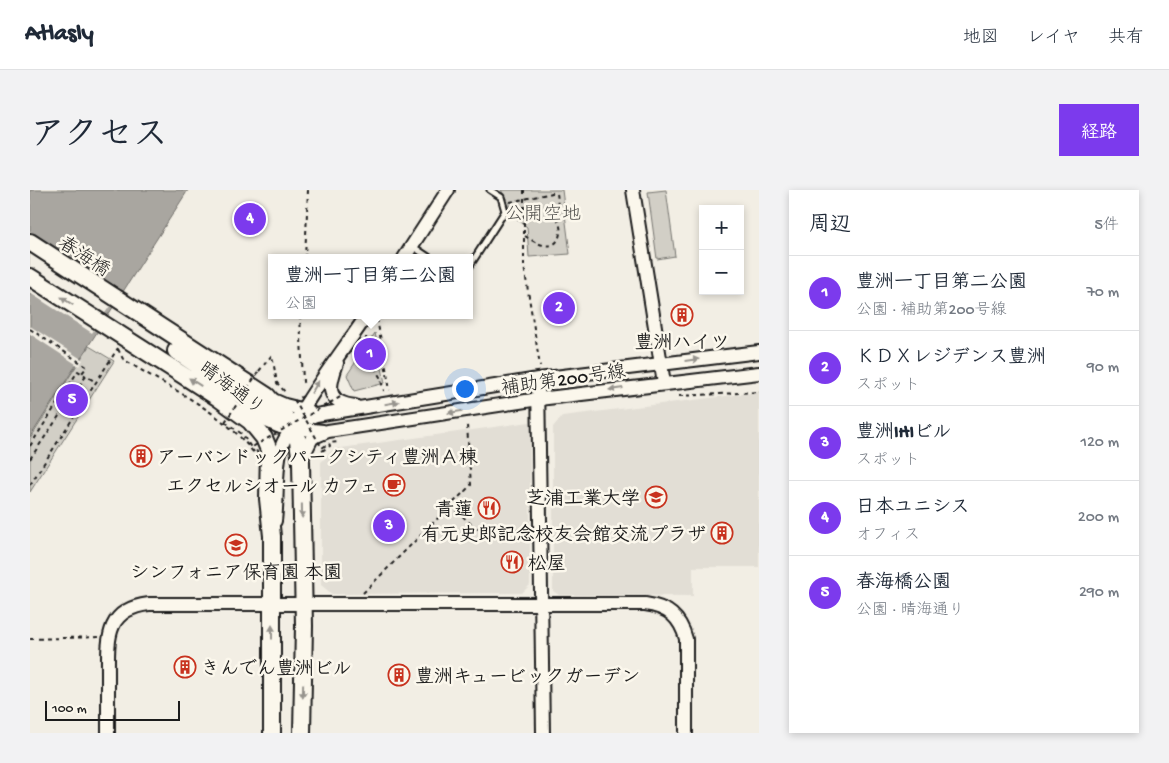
<!DOCTYPE html>
<html lang="ja">
<meta charset="utf-8">
<style>
:root{--surface:#fff;--page:#f2f2f3;--text:#1f2937;--muted:#747a83;--line:#e0e1e3;--accent:#7c3aed}
body{margin:0;font-family:"Gochi Hand","Klee One",sans-serif;background:var(--page);color:var(--text)}
.controls{position:absolute;right:15px;top:15px;display:grid;overflow:hidden;border-radius:0px;box-shadow:0 2px 8px #0003}
.controls button{width:45px;height:45px;display:grid;place-items:center;padding:0;border:0;border-bottom:1px solid var(--line);background:var(--surface);color:var(--text);font:25px sans-serif}
.scale{position:absolute;left:15px;bottom:12px;width:135px;box-sizing:border-box;padding-left:5px;border:2px solid #1c1c1c;border-top:0;font-size:14px;line-height:18px;white-space:nowrap;color:#1c1c1c;-webkit-text-stroke:4px #fbf7ec;paint-order:stroke}
.you{position:absolute;left:434px;top:198px;width:18px;height:18px;margin:-12px;border:4px solid #fff;border-radius:50%;background:#1a73e8;box-shadow:0 0 0 8px #1a73e833}
.badge{display:grid;place-items:center;width:32px;height:32px;border-radius:50%;background:var(--accent);color:#fff;font-size:16px;font-weight:700}
.pin{position:absolute;translate:-50% -50%;border:2px solid #fff;box-shadow:0 1px 5px #0006}
.popup{position:absolute;left:238px;top:64px;width:205px;height:65px;box-sizing:border-box;display:grid;place-content:center;border-radius:0px;background:var(--surface);filter:drop-shadow(0 1px 4px #0005);font-size:16px;white-space:nowrap;color:var(--muted)}
.popup b{font-size:19px;color:var(--text)}
.popup::after{content:'';position:absolute;left:50%;top:100%;margin-left:-10px;border:10px solid transparent;border-top-color:var(--surface)}
.list{margin:0;padding:0;list-style:none}
h2{display:flex;justify-content:space-between;align-items:center;height:65px;margin:0;padding:0 20px;font-size:21px}
h2 small{font-size:16px;font-weight:400;color:var(--muted)}
.list li{display:grid;grid-template-columns:32px 1fr auto;gap:15px;align-items:center;box-sizing:border-box;height:75px;padding:0 20px;border-top:1px solid var(--line)}
.list b{display:block;font-size:19px;white-space:nowrap}
.list p{margin:0;font-size:16px;white-space:nowrap;color:var(--muted)}
.list em{font-size:16px;font-style:normal;color:var(--muted)}
.map{position:relative;flex:none;width:729px;height:543px;overflow:hidden;border-radius:0px}
header{display:flex;align-items:center;gap:30px;box-sizing:border-box;height:70px;padding:0 25px;background:var(--surface);border-bottom:1px solid var(--line)}
header strong{font-size:24px}
nav{display:flex;gap:28px;margin-inline-start:auto;font-size:18px}
.intro{display:flex;align-items:center;justify-content:space-between;box-sizing:border-box;height:120px;padding:0 30px}
h1{margin:0;font-size:35px}
.button{padding:12px 22px;border-radius:0px;background:var(--accent);color:#fff;font-size:18px;font-weight:700}
main{display:flex;gap:30px;padding:0 30px}
aside{flex:1;background:var(--surface);border-radius:0px;box-shadow:0 2px 8px #0003}
.map>svg:first-child{display:block}
.built{fill:#e2ded5}
.green{fill:#d2cfc6;stroke:#777671}
.water{fill:#a9a6a0;stroke:#716f6b}
.pier{fill:#f2eee4}
.lines{fill:none;stroke-linecap:round;stroke-linejoin:round}
.service-casing{stroke:#1c1c1c;stroke-width:9}
.tertiary-casing{stroke:#1c1c1c;stroke-width:16}
.primary-casing{stroke:#1c1c1c;stroke-width:20}
.path{stroke:#1c1c1c;stroke-width:2;stroke-dasharray:4 4;stroke-linecap:butt}
.service{stroke:#fbf7ec;stroke-width:5}
.tertiary{stroke:#fbf7ec;stroke-width:12}
.primary{stroke:#fbf7ec;stroke-width:16}
.path-bridge{stroke:#1c1c1c;stroke-width:2;stroke-dasharray:4 4;stroke-linecap:butt}
.oneway{fill:#97948e}
.labels{text-anchor:middle;stroke-width:5;stroke-linejoin:round;paint-order:stroke}
.park-label{font-size:19px;fill:#53524f;stroke:#fbf7ec}
.street-label{font-size:19px;fill:#1c1c1c;stroke:#fbf7ec}
.poi-label{font-size:19px;font-weight:bold;fill:#1c1c1c;stroke:#fbf7ec;text-anchor:start}
</style>
<header>
<strong>Atlasly</strong>
<nav><a>地図</a><a>レイヤ</a><a>共有</a></nav>
</header>
<div class="intro"><h1>アクセス</h1><a class="button">経路</a></div>
<main>
<div class="map">
<svg width="729" height="543" viewBox="0 0 729 543">
<rect width="100%" height="100%" fill="#f2eee4"/>
<filter id="ink" filterUnits="userSpaceOnUse"><feTurbulence type="fractalNoise" baseFrequency=".02" numOctaves="2"/><feDisplacementMap in="SourceGraphic" scale="10" xChannelSelector="R" yChannelSelector="G"/><feConvolveMatrix kernelMatrix="1 2 1 2 8 2 1 2 1" color-interpolation-filters="sRGB"/></filter>
<g filter="url(#ink)">
<path class="built" d="M729 202V377H663V406L529 405 523 401V237L532 226Z
M500 232V395L492 403 302 404 291 395V272L304 259Z"/>
<path class="green" d="M471 0H532L540 64 499 67 497 37 479 23V13Z
M636 0 645 66 627 69 618 2Z
M345 143 355 193 324 201 317 185Z
M59 156 84 171 0 302V249Z"/>
<path class="water" d="M0 0H158L0 247Z"/>
<path class="pier" d="M0 41 91 99 62 143 0 103Z
M0 136 53 170 49 176 0 144Z"/>
<g class="lines">
<g class="service-casing">
<path id="service" d="M382 56 400 68
M439 77 475 21 471 7 460 0"/>
</g>
<g class="tertiary-casing">
<path id="tertiary" d="M603 0 634 193
M374 68 418 0
M307 173C299 196 294 212 325 216
M508 189 513 543
M241 209 255 215 279 221
M214 221 250 237 293 241
M264 234 286 225 508 189 729 162
M271 270 282 248 298 241 509 209 729 183
M245 331C248 308 245 279 251 258 254 248 261 240 266 231 287 193 313 161 337 125
M78 543C78 523 78 504 78 484 78 450 75 419 119 414H615C638 417 650 427 656 449V543"/>
</g>
<g class="primary-casing">
<path id="primary" d="M0 52 237 206 263 237 268 251 271 272 274 436 272 543
M0 87 187 207 220 231 234 248 239 260 238 309 242 346V543
M146 161 230 217 251 234"/>
</g>
<path class="path" d="M494 0V76L510 176
M480 12 527 2
M495 46C506 54 527 64 530 43 532 37 527 30 527 24 527 15 529 9 526 0
M275 68 278 0
M270 125 273 192 275 195
M347 129 360 200
M0 139 57 177 52 183
M336 147 338 166 350 187 354 201
M88 159 93 169C138 198 194 221 226 266
M229 181 242 165 247 193 256 203
M649 206 729 202
M195 232 212 244 224 262
M0 256 48 181 56 186
M292 261 300 256 299 253 308 252
M0 269 56 186 66 192
M0 295 88 158
M421 315 445 338 495 341
M333 403 441 295 437 235
M0 449 69 447"/>
<use href="#service" class="service"/>
<use href="#tertiary" class="tertiary"/>
<use href="#primary" class="primary"/>
<path class="path-bridge" d="M273 206 265 211 292 258 299 253
M195 232 229 181
M228 264 224 256 312 206 307 198 309 197"/>
</g>
<defs><path id="oneway-solid" d="M-6-.8H1V-3.2L6.5 0L1 3.2V.8H-6Z" transform="scale(1.25)"/></defs>
<g class="oneway">
<use href="#oneway-solid" transform="translate(37 111) rotate(-147)"/>
<use href="#oneway-solid" transform="translate(662 170) rotate(-7)"/>
<use href="#oneway-solid" transform="translate(165 192) rotate(-147)"/>
<use href="#oneway-solid" transform="translate(285 197) rotate(-59)"/>
<use href="#oneway-solid" transform="translate(586 199) rotate(173)"/>
<use href="#oneway-solid" transform="translate(362 213) rotate(-9)"/>
<use href="#oneway-solid" transform="translate(425 222) rotate(171)"/>
<use href="#oneway-solid" transform="translate(272 321) rotate(89)"/>
<use href="#oneway-solid" transform="translate(242 442) rotate(-90)"/>
<use href="#oneway-solid" transform="translate(273 501) rotate(91)"/>
</g>
</g>
<defs>
<g id="building-ring" transform="scale(1.125)"><circle r="9.5" fill="#fbf7ec" stroke="#c8321e" stroke-width="1.5"/><path d="M-4-6H4V6H1V3H-1V6H-4ZM-2.5-4.3h1.7v1.8h-1.7ZM.8-4.3h1.7v1.8H.8ZM-2.5-1h1.7V.8h-1.7ZM.8-1h1.7V.8H.8Z" fill="#c8321e"/></g>
<g id="cafe-ring" transform="scale(1.125)"><circle r="9.5" fill="#fbf7ec" stroke="#c8321e" stroke-width="1.5"/><path d="M-5.5-4.5H6V0H3Q3 3.5 0 3.5H-2.5Q-5.5 3.5-5.5 0ZM3-3.2v2h1.7v-2ZM-6 4.5H4V6H-6Z" fill="#c8321e"/></g>
<g id="university-ring" transform="scale(1.125)"><circle r="9.5" fill="#fbf7ec" stroke="#c8321e" stroke-width="1.5"/><path d="M0-5L7-2L0 1L-7-2ZM-4 1L0 2.5L4 1V4Q0 6-4 4Z" fill="#c8321e"/></g>
<g id="restaurant-ring" transform="scale(1.125)"><circle r="9.5" fill="#fbf7ec" stroke="#c8321e" stroke-width="1.5"/><path d="M-5-6h1v4h1v-4h1v4h1v-4h1v5L-1.5 .5V6h-2V.5L-5-1ZM5-6V6H3V1.5H1.5Q1.5-4 5-6Z" fill="#c8321e"/></g>
<g id="school-ring" transform="scale(1.125)"><circle r="9.5" fill="#fbf7ec" stroke="#c8321e" stroke-width="1.5"/><path d="M0-5L7-2L0 1L-7-2ZM-4 1L0 2.5L4 1V4Q0 6-4 4Z" fill="#c8321e"/></g>
</defs>
<g fill-rule="evenodd">
<use href="#building-ring" x="652" y="125"/>
<use href="#building-ring" x="111" y="266"/>
<use href="#cafe-ring" x="364" y="295"/>
<use href="#university-ring" x="626" y="307"/>
<use href="#restaurant-ring" x="459" y="318"/>
<use href="#building-ring" x="692" y="343"/>
<use href="#school-ring" x="206" y="355"/>
<use href="#restaurant-ring" x="482" y="372"/>
<use href="#building-ring" x="155" y="477"/>
<use href="#building-ring" x="369" y="485"/>
</g>
<g class="labels">
<g class="park-label">
<text x="513" y="29">公開空地</text>
</g>
<g class="street-label">
<text transform="translate(55 65) rotate(33)" y="7">春海橋</text>
<text transform="translate(533 188) rotate(-8)" y="7">補助第200号線</text>
<text transform="translate(203 197) rotate(36)" y="7">晴海通り</text>
</g>
<g class="poi-label">
<text x="652" y="158" text-anchor="middle">豊洲ハイツ</text>
<text x="127" y="273">アーバンドックパークシティ豊洲Ａ棟</text>
<text x="348" y="302" text-anchor="end">エクセルシオール カフェ</text>
<text x="610" y="314" text-anchor="end">芝浦工業大学</text>
<text x="443" y="325" text-anchor="end">青蓮</text>
<text x="676" y="350" text-anchor="end">有元史郎記念校友会館交流プラザ</text>
<text x="498" y="379">松屋</text>
<text x="206" y="388" text-anchor="middle">シンフォニア保育園 本園</text>
<text x="171" y="484">きんでん豊洲ビル</text>
<text x="385" y="492">豊洲キュービックガーデン</text>
</g>
</g>
</svg>
<div class="controls">
<button>+</button>
<button>−</button>
</div>
<div class="scale">100 m</div>
<div class="you"></div>
<div class="pin badge" style="left:340px;top:164px">1</div>
<div class="popup"><b>豊洲一丁目第二公園</b>公園</div>
<div class="pin badge" style="left:529px;top:118px">2</div>
<div class="pin badge" style="left:359px;top:336px">3</div>
<div class="pin badge" style="left:220px;top:29px">4</div>
<div class="pin badge" style="left:42px;top:210px">5</div>
</div>
<aside>
<h2>周辺<small>5件</small></h2>
<ul class="list">
<li><span class="badge">1</span><div><b>豊洲一丁目第二公園</b><p>公園 · 補助第200号線</p></div><em>70 m</em></li>
<li><span class="badge">2</span><div><b>ＫＤＸレジデンス豊洲</b><p>スポット</p></div><em>90 m</em></li>
<li><span class="badge">3</span><div><b>豊洲IHIビル</b><p>スポット</p></div><em>120 m</em></li>
<li><span class="badge">4</span><div><b>日本ユニシス</b><p>オフィス</p></div><em>200 m</em></li>
<li><span class="badge">5</span><div><b>春海橋公園</b><p>公園 · 晴海通り</p></div><em>290 m</em></li>
</ul>
</aside>
</main>
